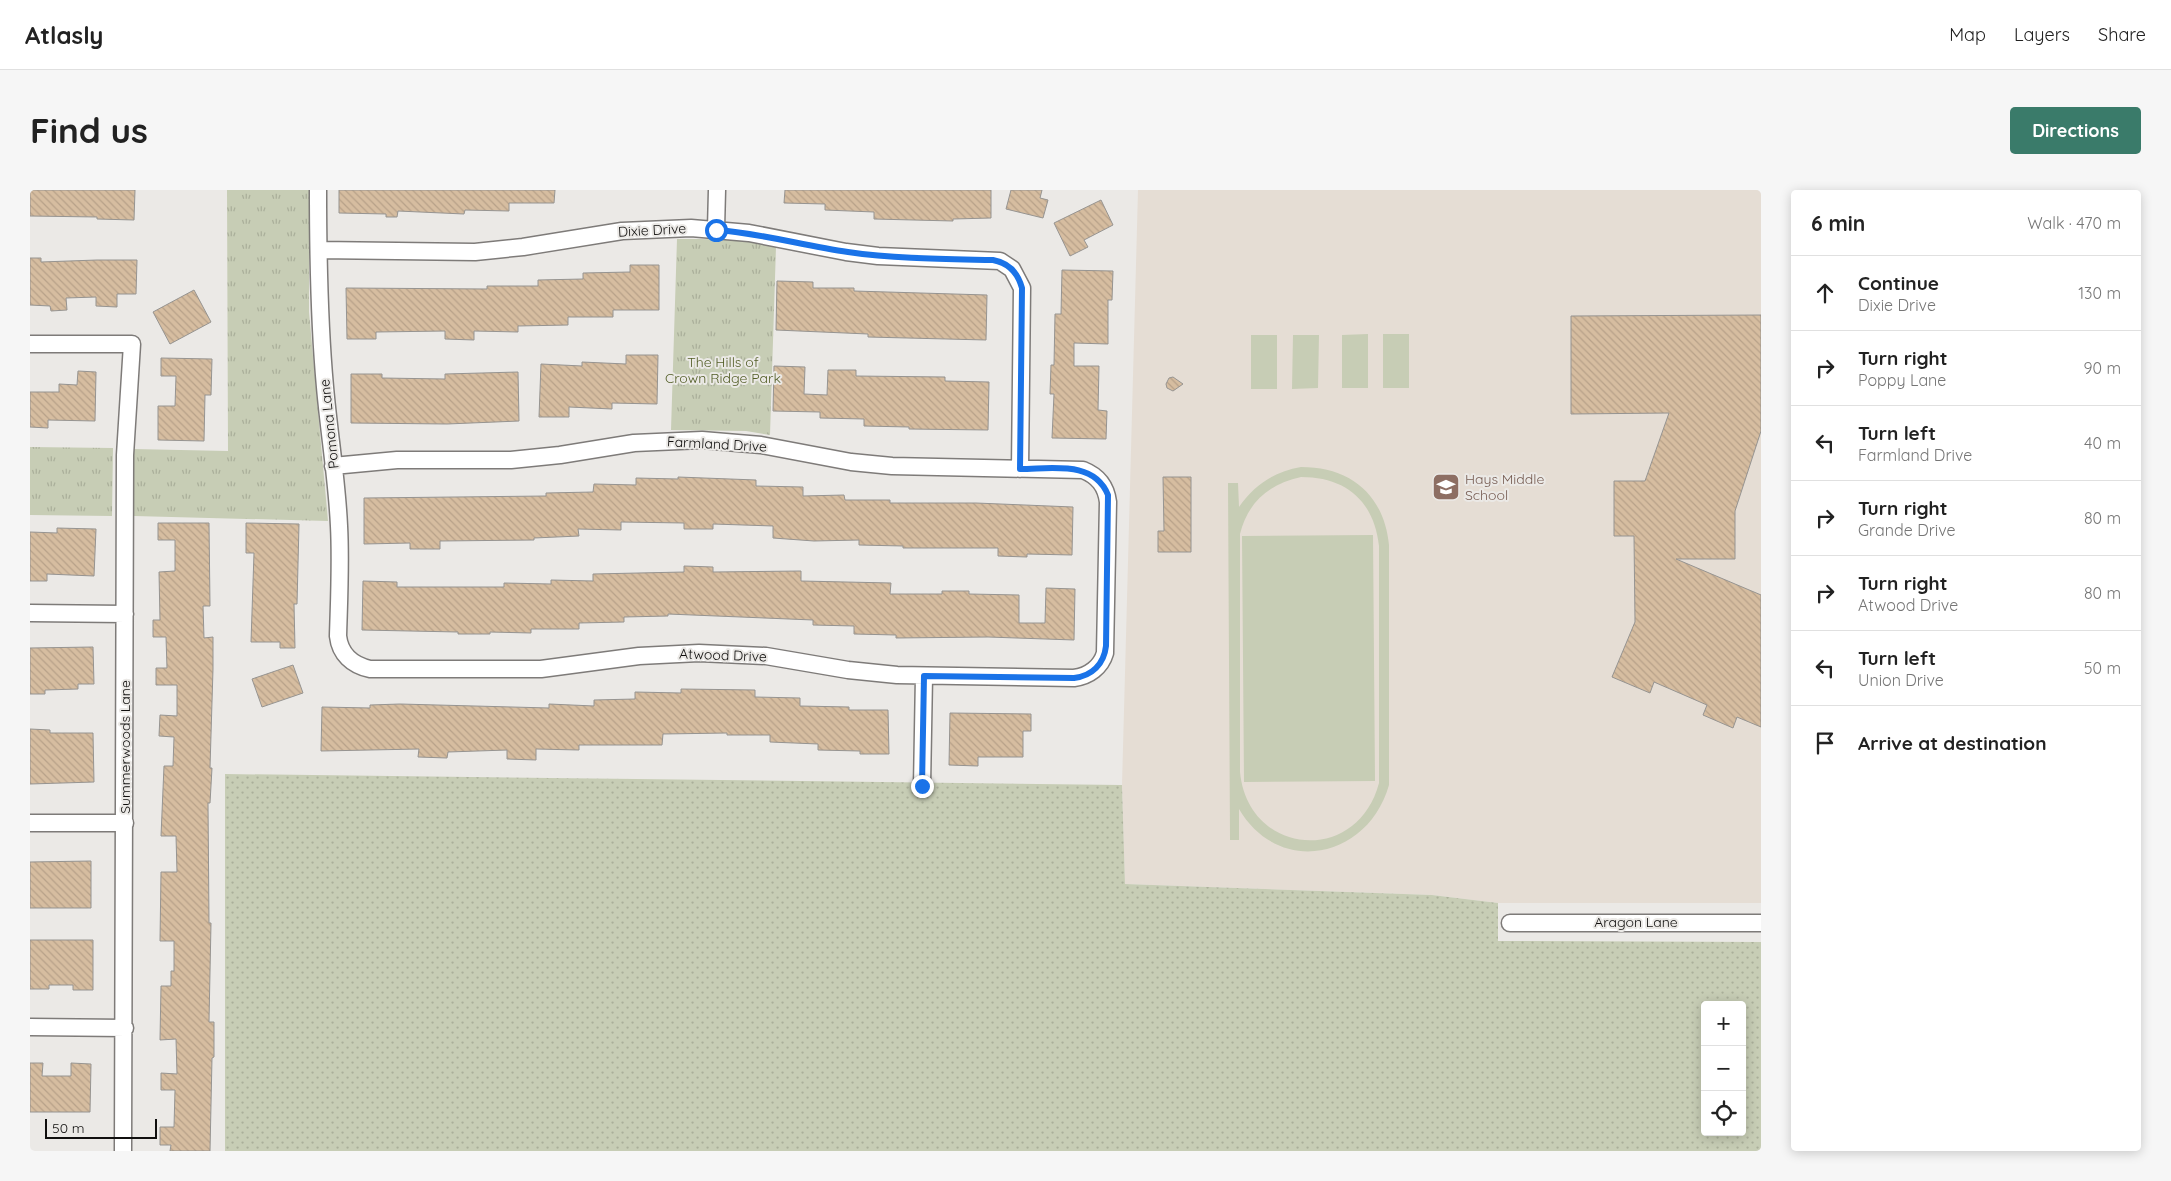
<!DOCTYPE html>
<meta charset="utf-8">
<style>
:root{--surface:#fff;--page:#f6f6f6;--text:#222;--muted:#767676;--line:#e0e0e0;--accent:#3a7b6a}
body{margin:0;font-family:Quicksand,sans-serif;background:var(--page);color:var(--text)}
.controls{position:absolute;right:15px;bottom:15px;display:grid;overflow:hidden;border-radius:5px;box-shadow:0 2px 12px #0003}
.controls button{width:45px;height:45px;display:grid;place-items:center;padding:0;border:0;border-bottom:1px solid var(--line);background:var(--surface);color:var(--text);font:25px sans-serif}
.scale{position:absolute;left:15px;bottom:12px;width:112px;box-sizing:border-box;padding-left:5px;border:2px solid #100f0e;border-top:0;font-size:14px;line-height:18px;white-space:nowrap;color:#100f0e;-webkit-text-stroke:4px #ebe9e6;paint-order:stroke}
.stop{position:absolute;width:15px;height:15px;margin:-11px;border:4px solid #1a73e8;border-radius:50%;background:#fff}
.stop.end{background:#1a73e8;border-color:#fff;box-shadow:0 1px 5px #0008}
.list{margin:0;padding:0;list-style:none}
h2{display:flex;justify-content:space-between;align-items:center;height:65px;margin:0;padding:0 20px;font-size:21px}
h2 small{font-size:16px;font-weight:400;color:var(--muted)}
.list li{display:grid;grid-template-columns:32px 1fr auto;gap:15px;align-items:center;box-sizing:border-box;height:75px;padding:0 20px;border-top:1px solid var(--line)}
.list b{display:block;font-size:19px;white-space:nowrap}
.list p{margin:0;font-size:16px;white-space:nowrap;color:var(--muted)}
.list em{font-size:16px;font-style:normal;color:var(--muted)}
.icon{flex:none;width:28px;height:28px;fill:none;stroke:currentColor;stroke-width:2;stroke-linecap:round;stroke-linejoin:round}
.map{position:relative;flex:none;width:1731px;height:961px;overflow:hidden;border-radius:5px}
header{display:flex;align-items:center;gap:30px;box-sizing:border-box;height:70px;padding:0 25px;background:var(--surface);border-bottom:1px solid var(--line)}
header strong{font-size:24px}
nav{display:flex;gap:28px;margin-inline-start:auto;font-size:18px}
.intro{display:flex;align-items:center;justify-content:space-between;box-sizing:border-box;height:120px;padding:0 30px}
h1{margin:0;font-size:35px}
.button{padding:12px 22px;border-radius:5px;background:var(--accent);color:#fff;font-size:18px;font-weight:700}
main{display:flex;gap:30px;padding:0 30px}
aside{flex:1;background:var(--surface);border-radius:5px;box-shadow:0 2px 12px #0003}
.map>svg:first-child{display:block}
.built{fill:#e5ddd4}
.grass{fill:url(#grass-dots);fill-rule:evenodd}
.park{fill:url(#park-tufts)}
.pitch{fill:#c7cdb5;fill-rule:evenodd}
.building{fill:url(#building-back-hatch);stroke:#969491}
.lines{fill:none;stroke-linecap:round;stroke-linejoin:round}
.minor-casing{stroke:#7e7b79;stroke-width:19}
.minor{stroke:#fff;stroke-width:16}
.route{stroke:#1a73e8;stroke-width:6}
.labels{text-anchor:middle;stroke-width:4;stroke-linejoin:round;paint-order:stroke}
.street-label{font-size:14px;fill:#100f0e;stroke:#ebe9e6}
.park-label{font-size:14px;fill:#535e27;stroke:#ebe9e6}
.education-label{font-size:14px;fill:#785e54;stroke:#ebe9e6;text-anchor:start}
</style>
<header>
<strong>Atlasly</strong>
<nav><a>Map</a><a>Layers</a><a>Share</a></nav>
</header>
<div class="intro"><h1>Find us</h1><a class="button">Directions</a></div>
<main>
<div class="map">
<svg width="1731" height="961" viewBox="0 0 1731 961">
<defs>
<pattern id="grass-dots" width="8" height="8" patternUnits="userSpaceOnUse" patternTransform="scale(1.25)"><rect width="8" height="8" fill="#c7cdb5"/><path d="M2 2h.1M6 6h.1" fill="none" stroke="#aaaf9a" stroke-width="1.8" stroke-linecap="round"/></pattern>
<pattern id="park-tufts" width="24" height="20" patternUnits="userSpaceOnUse" patternTransform="scale(1.25)"><rect width="24" height="20" fill="#c7cdb5"/><path d="M3 7l-1-3M5 7V3M7 7l1-3M15 17l-1-3M17 17v-4M19 17l1-3" fill="none" stroke="#aaaf9a"/></pattern>
<pattern id="building-back-hatch" width="6" height="6" patternUnits="userSpaceOnUse" patternTransform="scale(1.25)"><rect width="6" height="6" fill="#d6bda0"/><path d="M-1 5l2 2M0 0l6 6M5-1l2 2" fill="none" stroke="#b7a189"/></pattern>
</defs>
<rect width="100%" height="100%" fill="#ebe9e6"/>
<path class="built" d="M1108 0H1731V713H1468L1402 705 1095 694 1092 595Z"/>
<path class="grass" d="M195 584 1092 595 1095 694 1402 705 1468 713V751L1731 752V961H195ZM1675 815H1712V942H1675Z"/>
<path class="park" d="M197 0H279V122L298 331 104 326 103 259 198 261Z
M647 49C680 49 714 49 746 57L740 245 716 241 641 240Z
M0 257 83 258 82 326 0 325Z"/>
<path class="pitch" d="M1338 144V198H1312V145Z
M1353 144H1379V198H1353Z
M1221 145H1247V199H1221Z
M1263 145H1289L1288 198 1262 199Z
M1271 277C1321 277 1354 305 1359 355V595C1338 669 1249 687 1209 619V650H1200L1198 293H1208L1209 317C1225 294 1244 282 1271 277ZM1271 287C1316 287 1344 311 1349 356V593C1327 676 1218 666 1210 582V344C1218 312 1239 294 1271 287Z
M1343 345 1345 591 1214 592 1212 346Z"/>
<path class="building" d="M0 0H105L104 30 67 29V27L0 26Z
M309 0H525L524 13H479V21L435 20 434 24 368 21 367 27H356V24L309 23Z
M755 0H961V28L923 29V31L844 29V22L795 20V14L754 13Z
M981 0H1012L1010 8 1018 10 1013 28 976 19Z
M1071 10 1083 35 1054 50 1058 57 1040 66 1024 33Z
M0 68H11V72L67 70H107L106 104H87V117L66 116V107L36 108 37 120 21 121 20 116 0 115Z
M600 75H629V120H583V127H538V135L488 136V142L444 141V150L415 149V141L346 142V149H317L316 98 457 99V96H508V90L553 89V83L600 82Z
M1032 80 1083 81 1082 110H1078V154L1044 153V176H1069L1068 220 1077 221 1076 249 1022 248 1024 204H1020L1021 175H1024L1025 124H1031Z
M747 91 783 92V98H824V101L957 105 956 150 838 147V144L746 140Z
M164 100 181 132 140 154 123 122Z
M1731 125V241L1705 321V369H1646L1731 405V537L1707 527 1703 538 1673 525 1677 515 1624 492 1620 503 1582 487 1605 432 1604 346H1584V291H1615L1639 223 1541 224V126Z
M596 165H628L627 214 582 213V219L539 217V227H509L511 174 552 176V172L596 174Z
M131 168 182 169 181 205H175L174 251 128 250V216H145L146 186H131Z
M744 176 775 177 774 204 797 205 798 180H826V186L915 187V191L959 192 958 240 879 239V237L834 236V229L790 228V222L743 221Z
M48 181 66 182 65 231 18 230V238L0 237V202H29V194L47 195Z
M488 182 489 231 417 234 321 233V184H352V188L415 189V184Z
M1143 187 1153 194 1143 201 1137 198 1136 194 1139 188Z
M648 287 726 290V296L773 297V306L814 305 815 310H860V313H946L1043 317 1042 365 997 364V367L968 366V358H873V356L829 355V350L784 351 743 348V336L683 334V339H654V333L591 332V340L548 339 549 346 504 348V350L410 351V359H380V353L334 354V308L516 306V303L563 302 564 294 606 295V288L648 289Z
M1133 287H1161V362H1128V341H1134Z
M128 333H179L180 416H173L174 448 183 447V479L180 578H182L180 613H178L179 733H181L179 832H184V867L182 868 180 961H140L141 955H130V937H144L145 900H131V883L147 884 146 849 130 850 131 796H141V781H144V751H130L131 682H147L146 646H131L134 576H143L144 547 129 546 130 525 147 526V495H126V478H137L136 447H123V430H130L129 382 145 381V350H128Z
M216 333 269 334 267 414H264L265 458H250V452H221L224 363H216Z
M27 338 66 339 64 386 17 384V391H0V342L27 343Z
M654 376 683 377V382L771 381V391L861 393 860 404H912V401H939V404L989 405V433H1015L1016 398 1045 399 1044 450 958 447 866 448V445L824 444V436L783 435V430L638 424V426L594 427V432L549 433V439H501V443L460 442V444H428V442L332 440 333 391 367 392V397H474V393L521 394V390L563 391V384L654 382Z
M63 457 64 494H48V499L15 500V504H0V458Z
M263 475 273 503 232 517 222 489Z
M651 499 725 500V507L770 508V516L819 517V520H858L859 564H830V561L788 560V554L740 552V545H697V543L633 544 632 555H549V560L506 559V570L477 569V560L418 562 417 568 388 567 389 559 291 561 292 517 340 518V515L370 514 519 518V514L564 516V510L605 509V502L651 503Z
M920 523 1001 524V541H993V567H948V576L919 575Z
M0 539 20 540V543H63L64 592 0 594Z
M61 671V718H0V672Z
M0 750H63V800H43V795H19V799H0Z
M0 873H13L12 886H41V873L61 874 60 922H0Z"/>
<g class="lines">
<g class="minor-casing">
<path id="minor" d="M288 0C288 66 289 131 295 197 299 243 307 290 309 336 311 373 309 410 308 446 310 464 322 475 340 479H511L609 466 669 463 736 466 818 480 867 485 1044 488C1059 486 1071 477 1075 463L1078 312C1076 296 1068 286 1053 280L862 276 821 272 731 255 672 250 604 253 530 265 481 270H367L303 276
M686 39 687 0
M289 60 445 62 493 57 592 41 661 38 719 43 816 62 848 66 970 71 982 79 992 98 990 279
M0 154H102L95 265 93 961
M0 423 95 424
M892 596 894 486
M0 633H95
M1480 733H1731
M0 837 95 838"/>
</g>
<use href="#minor" class="minor"/>
</g>
<g class="lines">
<path class="route" d="M686 40C731 43 774 56 818 62 866 69 915 69 963 70 979 73 988 83 992 98L990 279C1022 279 1064 270 1078 305L1076 456C1074 474 1062 486 1044 488L894 486 892 596"/>
</g>
<defs>
<g id="school-square" transform="scale(1.4375)"><rect x="-9" y="-9" width="18" height="18" rx="4" fill="#8d6e63" stroke="#ebe9e6"/><path d="M0-5L7-2L0 1L-7-2ZM-4 1L0 2.5L4 1V4Q0 6-4 4Z" fill="#fff"/></g>
</defs>
<g fill-rule="evenodd">
<use href="#school-square" x="1416" y="297"/>
</g>
<g class="labels">
<g class="street-label">
<text transform="translate(622 40) rotate(-3)" y="5">Dixie Drive</text>
<text transform="translate(299 234) rotate(-96)" y="5">Pomona Lane</text>
<text transform="translate(687 254) rotate(3)" y="5">Farmland Drive</text>
<text transform="translate(693 465) rotate(2)" y="5">Atwood Drive</text>
<text transform="translate(95 557) rotate(-90)" y="5">Summerwoods Lane</text>
<text x="1606" y="737">Aragon Lane</text>
</g>
<g class="park-label">
<text x="693" y="177">The Hills of<tspan x="693" dy="16">Crown Ridge Park</tspan></text>
</g>
<g class="education-label">
<text x="1435" y="294">Hays Middle<tspan x="1435" dy="16">School</tspan></text>
</g>
</g>
</svg>
<div class="controls">
<button>+</button>
<button>−</button>
<button><svg class="icon" aria-label="locate" viewBox="0 0 24 24"><circle cx="12" cy="12" r="6"/><path d="M12 2v4M12 18v4M2 12h4M18 12h4"/></svg></button>
</div>
<div class="scale">50 m</div>
<div class="stop" style="left:686px;top:40px"></div>
<div class="stop end" style="left:892px;top:596px"></div>
</div>
<aside>
<h2>6 min<small>Walk · 470 m</small></h2>
<ul class="list">
<li><svg class="icon" aria-label="ahead" viewBox="0 0 24 24"><path d="M12 20V5M6 11l6-6 6 6"/></svg><div><b>Continue</b><p>Dixie Drive</p></div><em>130 m</em></li>
<li><svg class="icon" aria-label="right" viewBox="0 0 24 24"><path d="M7 20v-9h11M14 6l5 5-5 5"/></svg><div><b>Turn right</b><p>Poppy Lane</p></div><em>90 m</em></li>
<li><svg class="icon" aria-label="left" viewBox="0 0 24 24"><path d="M17 20v-9H6M10 6l-5 5 5 5"/></svg><div><b>Turn left</b><p>Farmland Drive</p></div><em>40 m</em></li>
<li><svg class="icon" aria-label="right" viewBox="0 0 24 24"><path d="M7 20v-9h11M14 6l5 5-5 5"/></svg><div><b>Turn right</b><p>Grande Drive</p></div><em>80 m</em></li>
<li><svg class="icon" aria-label="right" viewBox="0 0 24 24"><path d="M7 20v-9h11M14 6l5 5-5 5"/></svg><div><b>Turn right</b><p>Atwood Drive</p></div><em>80 m</em></li>
<li><svg class="icon" aria-label="left" viewBox="0 0 24 24"><path d="M17 20v-9H6M10 6l-5 5 5 5"/></svg><div><b>Turn left</b><p>Union Drive</p></div><em>50 m</em></li>
<li><svg class="icon" aria-label="arrive" viewBox="0 0 24 24"><path d="M6 21V4h12l-3 4 3 4H6"/></svg><div><b>Arrive at destination</b></div></li>
</ul>
</aside>
</main>
